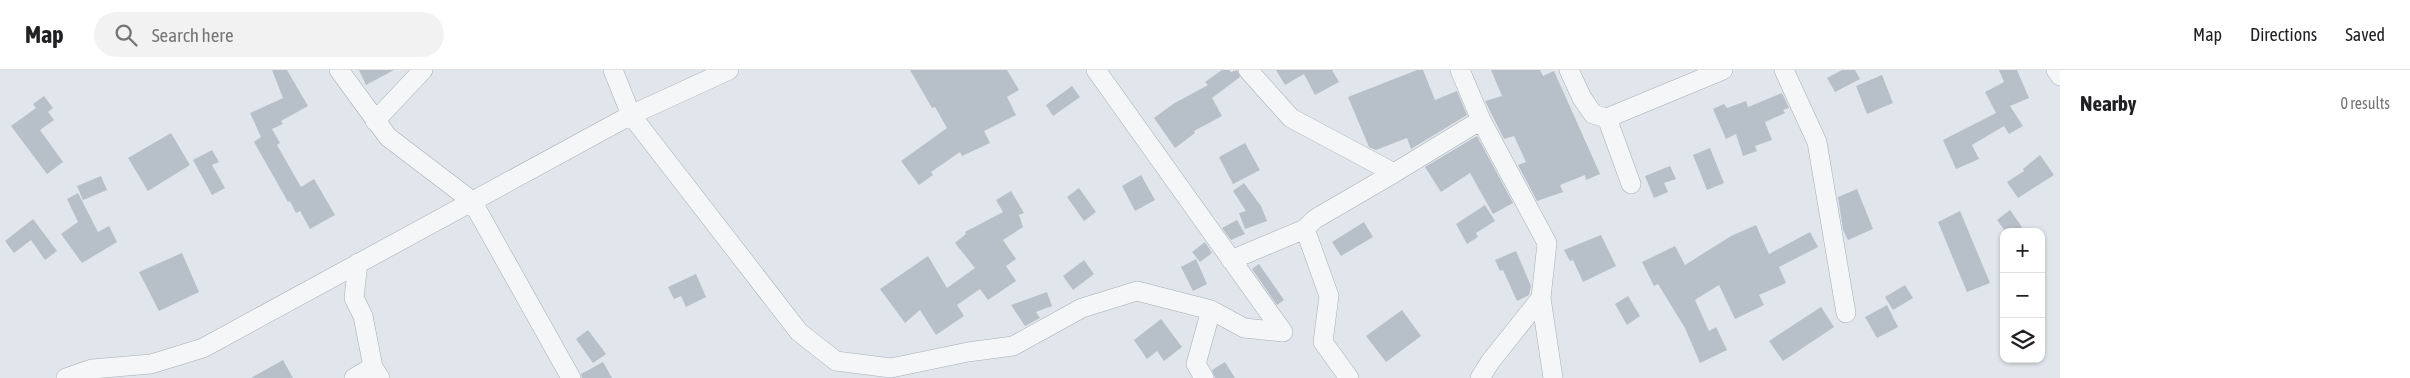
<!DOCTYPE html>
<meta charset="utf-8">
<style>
:root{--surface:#fff;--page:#f2f2f2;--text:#202124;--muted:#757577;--line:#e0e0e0}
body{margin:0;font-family:"Asap Condensed",sans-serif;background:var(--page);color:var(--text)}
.controls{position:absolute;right:15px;bottom:15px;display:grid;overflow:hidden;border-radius:10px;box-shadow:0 1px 4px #0004}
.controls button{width:45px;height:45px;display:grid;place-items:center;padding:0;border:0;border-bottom:1px solid var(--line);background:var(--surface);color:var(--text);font:25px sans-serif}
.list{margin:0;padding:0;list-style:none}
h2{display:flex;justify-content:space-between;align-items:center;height:65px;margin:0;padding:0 20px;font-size:21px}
h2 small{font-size:16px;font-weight:400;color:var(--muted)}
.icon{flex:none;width:28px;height:28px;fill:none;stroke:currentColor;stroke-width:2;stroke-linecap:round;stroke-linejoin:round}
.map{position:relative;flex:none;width:2060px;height:308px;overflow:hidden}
header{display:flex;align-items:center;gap:30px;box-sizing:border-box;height:70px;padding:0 25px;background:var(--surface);border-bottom:1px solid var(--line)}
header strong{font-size:24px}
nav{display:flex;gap:28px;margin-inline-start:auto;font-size:18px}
.search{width:350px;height:45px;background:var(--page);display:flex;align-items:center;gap:12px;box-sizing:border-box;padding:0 18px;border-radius:28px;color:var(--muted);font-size:19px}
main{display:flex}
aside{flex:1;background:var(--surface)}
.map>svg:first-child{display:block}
.building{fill:#b7c0c9}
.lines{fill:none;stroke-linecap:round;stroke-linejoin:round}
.minor-casing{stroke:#a5aeb6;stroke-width:20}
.minor{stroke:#f4f6f8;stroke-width:19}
</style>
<header>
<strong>Map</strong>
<div class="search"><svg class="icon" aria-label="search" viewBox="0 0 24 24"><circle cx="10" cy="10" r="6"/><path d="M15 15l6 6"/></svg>Search here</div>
<nav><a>Map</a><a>Directions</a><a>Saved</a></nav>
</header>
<main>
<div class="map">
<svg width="2060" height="308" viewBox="0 0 2060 308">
<rect width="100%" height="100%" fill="#e0e6eb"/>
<path class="building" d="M272 0H287L308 36 281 51 283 54 272 59 280 73 277 75 301 117 314 109 335 145 310 159 300 141 296 143 290 131 288 132 254 72 261 67 250 43 283 28Z
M359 0H394L366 15Z
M910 0H1007L1019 20 1007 27 1016 45 984 61 990 73 962 86 960 82 931 102 933 105 919 115 901 91 947 58 935 37 932 38Z
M1222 0H1229L1231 2 1237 0 1240 7 1212 28 1222 46 1194 61 1195 63 1175 78 1154 48 1173 34 1208 15 1205 12Z
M1276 0H1332L1339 12 1315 25 1304 4 1285 15Z
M1417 0H1423L1435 30 1457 21 1467 45 1411 79 1407 68 1376 80 1369 77 1348 27Z
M1491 0H1540L1543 6 1554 1 1600 104 1586 110 1585 105 1560 115 1563 122 1537 131 1518 95 1526 92 1514 66 1504 69 1485 31 1502 26Z
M1842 0H1855L1860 9 1835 22 1827 8Z
M1999 0H2017L2029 28 2010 36 2023 56 2009 64 2004 56 1972 75 1979 89 1956 99 1943 70 1996 43 1985 22 2004 12Z
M1882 5 1893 33 1867 44 1856 16Z
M1072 16 1080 27 1053 46 1046 35Z
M1782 23 1789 38 1783 40 1785 43 1765 52 1772 70 1755 76 1757 81 1743 86 1736 64 1726 69 1713 39 1724 34 1727 38 1746 31 1748 37Z
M44 26 53 38 48 42 54 50 40 60 63 92 47 104 11 56 36 38 33 34Z
M171 63 190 95 148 121 128 88Z
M1477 66 1513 133 1493 144 1470 103 1441 122 1425 97Z
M1245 73 1260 100 1233 114 1219 87Z
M1710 78 1724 113 1707 120 1693 85Z
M212 80 219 92 212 95 225 118 212 125 193 90Z
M2040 85 2054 105 2018 128 2007 112 2024 101 2023 99Z
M1670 96 1676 109 1664 113 1668 122 1654 128 1645 106Z
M1141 105 1155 130 1135 141 1122 116Z
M101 106 107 120 83 130 77 116Z
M1244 113 1261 136 1267 151 1245 159 1239 143 1246 141 1233 121Z
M1079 118 1096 142 1084 151 1067 127Z
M1857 119 1873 159 1848 170 1843 160 1838 127Z
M1011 121 1024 143 1019 145 1023 157 1003 170 1016 189 1006 196 1016 211 988 230 980 219 957 235 964 246 936 265 920 240 905 253 880 219 928 186 947 218 975 198 955 173 966 164 965 162 1003 142 996 130Z
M78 123 98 162 109 156 117 172 82 193 61 164 78 152 67 129Z
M1485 135 1495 151 1476 163 1478 167 1467 174 1456 154Z
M2010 140 2022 157 2016 162H2006L1997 150Z
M1960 141 1990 213 1967 222 1938 152Z
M33 149 57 181 45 190 31 170 14 183 5 171Z
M1237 150 1245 164 1231 170 1222 158Z
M1364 152 1373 167 1341 186 1332 172Z
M1756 155 1769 184 1810 162 1818 177 1779 197 1786 213 1759 225 1764 235 1735 249 1719 215 1695 230 1709 261 1716 257 1727 280 1700 293 1685 258 1658 214 1654 216 1642 192 1675 176 1685 195 1731 166Z
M1601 165 1616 196 1583 212 1573 190 1570 191 1564 180Z
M1205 172 1212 183 1200 192 1192 182Z
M1516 181 1531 216 1529 225 1517 231 1503 200 1500 201 1495 190Z
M182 183 199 222 159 241 139 202Z
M1196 189 1207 214 1193 221 1181 197Z
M1084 190 1094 204 1073 220 1063 206Z
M1259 194 1284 230 1277 235 1252 199Z
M696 204 706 227 686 237 681 226 674 229 668 217Z
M1905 215 1913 228 1893 240 1885 227Z
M1047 222 1052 236 1036 242 1040 248 1025 256 1011 235Z
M1628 226 1640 246 1627 255 1615 234Z
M1887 235 1898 257 1877 268 1865 247Z
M1821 237 1834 257 1783 291 1769 271Z
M1402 240 1421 266 1386 292 1366 266Z
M1161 249 1182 277 1164 291 1157 281 1147 289 1134 270Z
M588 260 606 284 593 293 576 269Z
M283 290 293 308H251Z
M603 292 612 308H582L581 304Z
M1225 292 1235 308H1215L1212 300Z"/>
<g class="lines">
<g class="minor-casing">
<path id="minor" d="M339 0 388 67 472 131 571 308
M613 0 631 45 799 262 836 291 891 298 968 282 1013 276 1082 238 1137 221 1211 240 1244 258 1283 262
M1096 0 1283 262
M1248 0 1291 48 1394 103 1481 50
M1460 0 1481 50 1547 173 1541 228 1553 308
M1569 0 1582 28 1593 44 1607 48 1723 0
M1784 0 1817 72 1846 243
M2056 0 2060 6
M1607 48 1631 114
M375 51 423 0
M1305 159 1329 226 1323 272 1349 308
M1231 190 1305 159 1315 149 1394 103
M358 193 354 228 363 246 373 297 380 308
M66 308 92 299 151 294 203 278 631 45 729 0
M354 308 373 297
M1204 308 1196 294 1211 240
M1480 308 1490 292 1541 228"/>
</g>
<use href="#minor" class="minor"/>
</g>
</svg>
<div class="controls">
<button>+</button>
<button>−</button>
<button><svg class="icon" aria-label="layers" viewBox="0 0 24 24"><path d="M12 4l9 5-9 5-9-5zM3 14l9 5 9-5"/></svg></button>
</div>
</div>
<aside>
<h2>Nearby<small>0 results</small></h2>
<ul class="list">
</ul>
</aside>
</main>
